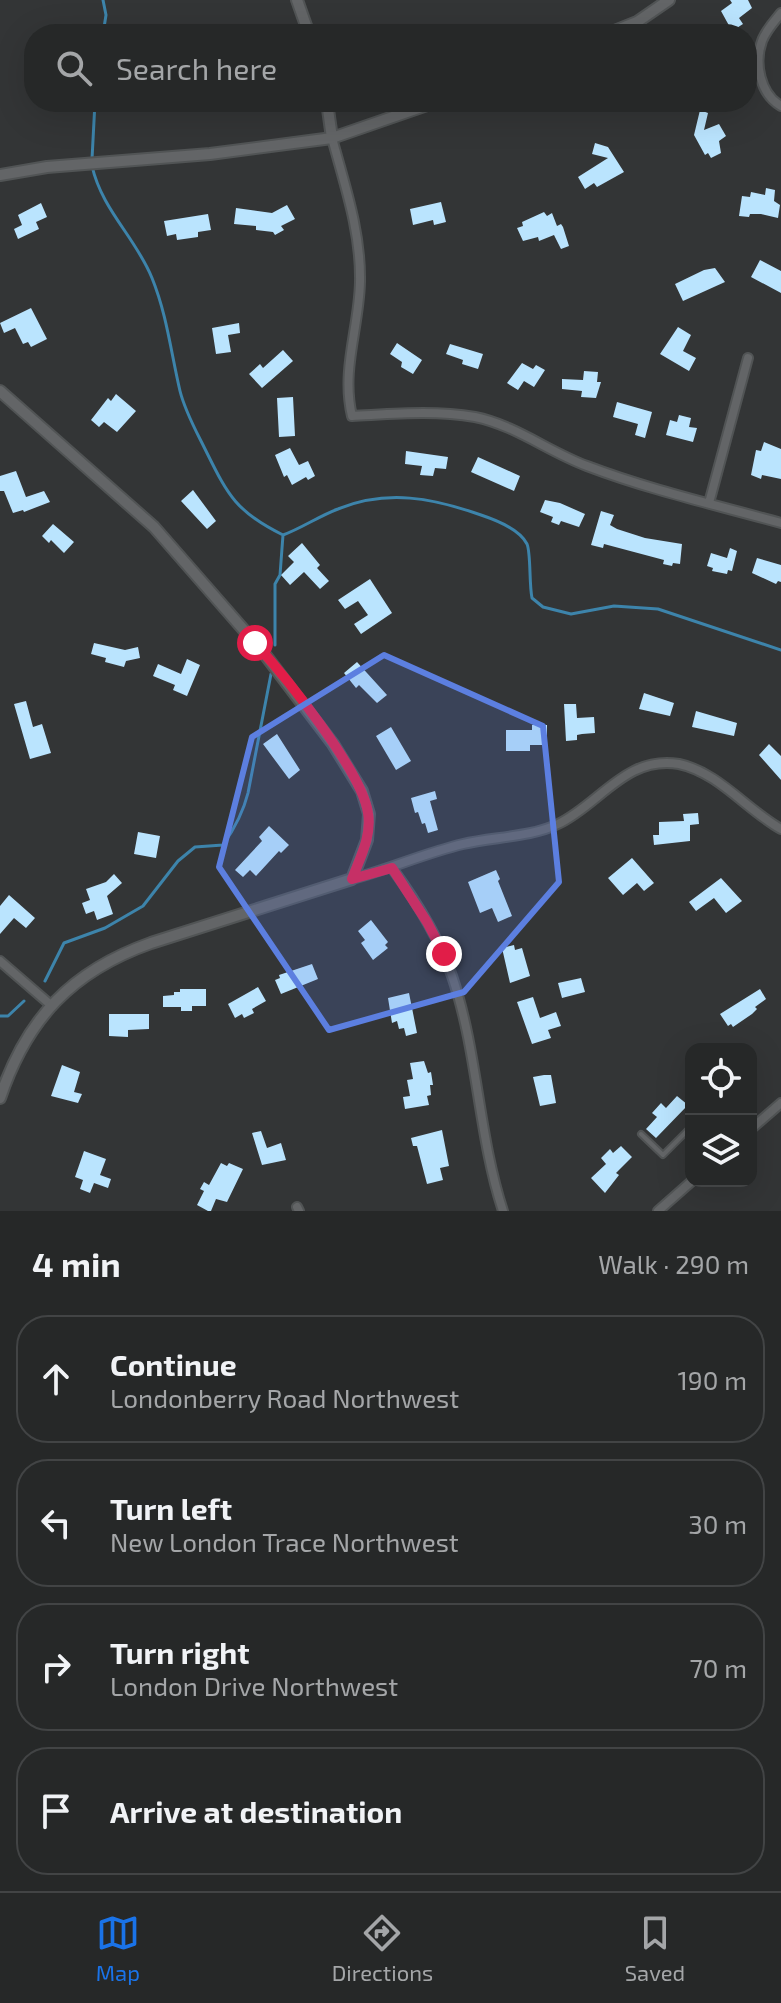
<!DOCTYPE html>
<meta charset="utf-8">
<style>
:root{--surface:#262828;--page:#323434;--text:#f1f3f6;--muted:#a4a6a8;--line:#424445;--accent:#1a73e8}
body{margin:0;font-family:"Exo 2",sans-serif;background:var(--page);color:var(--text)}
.controls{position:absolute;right:24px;bottom:24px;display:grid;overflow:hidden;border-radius:16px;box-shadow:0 8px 32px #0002}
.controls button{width:72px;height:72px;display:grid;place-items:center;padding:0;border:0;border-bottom:2px solid var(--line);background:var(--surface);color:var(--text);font:40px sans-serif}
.stop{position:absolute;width:24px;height:24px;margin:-18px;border:6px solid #e11d48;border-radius:50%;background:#fff}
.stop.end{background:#e11d48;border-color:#fff;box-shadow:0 2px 8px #0008}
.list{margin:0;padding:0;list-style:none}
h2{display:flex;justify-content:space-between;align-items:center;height:104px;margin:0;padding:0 32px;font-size:34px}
h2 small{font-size:26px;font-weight:400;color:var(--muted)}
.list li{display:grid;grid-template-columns:52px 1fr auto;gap:24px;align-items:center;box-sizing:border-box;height:128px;margin:0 16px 16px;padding:0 16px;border:2px solid var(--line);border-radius:32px}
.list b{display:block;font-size:30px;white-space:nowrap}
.list p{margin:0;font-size:26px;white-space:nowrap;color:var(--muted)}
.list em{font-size:26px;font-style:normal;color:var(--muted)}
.icon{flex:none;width:44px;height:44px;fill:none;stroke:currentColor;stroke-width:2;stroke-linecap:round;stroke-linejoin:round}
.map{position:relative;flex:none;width:781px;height:1211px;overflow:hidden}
.search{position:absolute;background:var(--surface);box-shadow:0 8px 32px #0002;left:24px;right:24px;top:24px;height:88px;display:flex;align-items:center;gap:20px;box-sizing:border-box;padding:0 28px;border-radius:32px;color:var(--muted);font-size:30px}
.sheet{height:680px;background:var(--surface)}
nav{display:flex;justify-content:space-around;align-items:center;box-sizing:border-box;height:112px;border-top:2px solid var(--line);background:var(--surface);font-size:22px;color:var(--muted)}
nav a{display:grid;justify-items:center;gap:4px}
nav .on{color:var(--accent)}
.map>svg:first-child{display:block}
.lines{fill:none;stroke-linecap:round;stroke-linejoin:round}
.stream{stroke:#3d84ab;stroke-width:3}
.building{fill:#bae4fe}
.service-casing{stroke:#515455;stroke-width:8}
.minor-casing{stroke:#515455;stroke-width:12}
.tertiary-casing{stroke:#515455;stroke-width:14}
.service{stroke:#636567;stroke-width:4}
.minor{stroke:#636567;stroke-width:8}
.tertiary{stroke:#636567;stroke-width:10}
.route{stroke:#e11d48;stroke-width:10}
.marked{fill:#5c7fe0;fill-opacity:0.2;stroke:#5c7fe0;stroke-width:6;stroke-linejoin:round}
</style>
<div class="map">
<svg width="781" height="1211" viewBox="0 0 781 1211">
<rect width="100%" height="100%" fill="#333536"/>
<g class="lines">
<path class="stream" d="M103 34 106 15 103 0
M92 159 95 102
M92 166C102 210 136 238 152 278 167 315 171 353 180 391 185 411 195 429 204 447 227 493 234 511 283 535 302 528 319 516 338 509 387 489 433 498 481 515 496 520 520 530 527 544 531 553 529 584 532 598L543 607 571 614 614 606 658 609 781 650
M275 645V584L280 575 283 535
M45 981 64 943 105 928 143 906 178 861 195 847 223 845C235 828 243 813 248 793L271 674
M0 1016H8L24 1001"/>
</g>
<path class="building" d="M730 0H748L752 8 739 18 743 24 732 31 721 11 732 3Z
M700 110 708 113 704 130 719 124 726 136 719 141 721 153 711 158 708 153 705 155 694 135Z
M595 143 608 147 624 172 597 187 594 183 585 189 578 177 608 158 592 154Z
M766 188 775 190 774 201 780 205 778 218 761 214H750L749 217 739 216 742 196 750 197 751 192 765 195Z
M441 202 446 222 434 225 433 220 413 225 410 209Z
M41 203 47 217 36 222 39 229 18 239 14 229 22 225 18 215Z
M287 205 295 219 281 226 284 230 275 235 273 232 256 230V226L234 224 236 208 272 213Z
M544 212 547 216 552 213 557 226 561 224 563 227 569 246 561 249 554 235 539 241 538 237 523 241 517 228 523 226 522 222Z
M208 214 211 230 198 232V237L177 240 176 234 167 236 164 221Z
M760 260 781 271V293L751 277Z
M715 268 725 282 683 301 675 284 704 270Z
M31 308 47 339 31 347 28 342 23 344 15 328 4 333 0 323Z
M239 323 240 333 228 335 231 352 216 354 212 328Z
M678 327 691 335 683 351 696 358 689 371 660 354Z
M397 343 422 360 413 374 401 367 402 362 390 354Z
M450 344 483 354 478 369 462 364 463 360 446 354Z
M283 350 293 361 262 388 249 374 260 364 263 368Z
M522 363 533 369 536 365 545 370 534 387 524 381 518 390 507 383Z
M584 371 598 372 597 382H601L596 398 581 397 582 391 562 389V379L583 380Z
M116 394 136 411 117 432 104 422 99 427 91 420 108 398 111 401Z
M293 397 295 436 279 437 277 398Z
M617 402 652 412 645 438 635 435 638 424 613 417Z
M679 415 691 418 689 427 697 428 693 442 666 435 670 420 677 422Z
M764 442 781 449V479L762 475 761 479 751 475 756 450 761 451Z
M290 448 299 465 308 461 315 476 308 480 306 477 292 485 287 475 284 477 275 455Z
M406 451 448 457 446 469 435 468 433 476 420 475 422 466 405 464Z
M478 457 520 476 514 491 471 472Z
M16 471 26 497 44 491 50 502 24 512 23 510 13 513 4 491H0V476Z
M193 490 216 521 207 529 181 501Z
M545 500 560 503 585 514 579 527 561 521 559 525 551 522 553 517 540 512Z
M601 511 614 515 610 525 617 529 645 538 682 544 680 564 673 563 672 566 663 564 664 560 604 544 603 548 591 545Z
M53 524 74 542 64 553 51 540 49 543 42 536Z
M302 543 320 565 317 568 329 581 320 589 304 572 290 585 281 575 294 562 288 556Z
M730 548 737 551 732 571 728 570 727 574 712 571 713 568 707 566 711 553 727 558Z
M757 558 781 565V582L778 581 776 584 752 573Z
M370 579 392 613 361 634 354 624 368 615 358 601 345 609 338 600Z
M94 643 125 650 138 647 140 658 126 661 124 667 105 662 106 658 91 654Z
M187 659 200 665 187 696 173 690 175 685 153 676 158 664 181 674Z
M357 662 387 695 377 703 359 685 356 688 344 673Z
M644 693 674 703 670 716 639 709Z
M26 701 33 727 42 724 51 753 30 759 14 704Z
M564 704H576L577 718 594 717 595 733 582 734 577 735V740L566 741Z
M696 711 737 723 734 736 692 727Z
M532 725H547V745H530V751H506V730H532Z
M391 727 411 761 396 770 376 736Z
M277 734 300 770 289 779 263 744Z
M769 744 781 756V780L759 755Z
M435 791 437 799 430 801 438 830 428 833 425 823 422 824 418 812 415 813 411 798Z
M698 813 699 824 690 825V841L654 845 653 835H659V822L684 821 683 814Z
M269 826 289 845 281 853 279 851 256 876 250 870 243 877 235 870 262 841 259 837Z
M138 832 160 836 156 858 134 854Z
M632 858 654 883 644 891 637 883 623 895 608 878Z
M496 870 500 879 498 881 512 916 498 922 492 908 480 913 468 882Z
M114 874 122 883 107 896 113 914 97 920 94 911 86 914 82 903 90 900 86 889 106 882Z
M721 878 742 901 726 913 714 898 696 911 689 902Z
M9 895 35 918 26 928 14 918 0 934V906Z
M371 920 388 942 385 945 388 948 373 960 361 943 365 940 358 931Z
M514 945 515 950 522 948 530 976 510 983 502 948Z
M312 964 318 979 281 994 275 980 280 978 279 975Z
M581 978 585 992 562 998 558 983Z
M258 987 266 1001 252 1009 254 1013 244 1018 242 1014 235 1018 228 1004Z
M180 989H206V1006H192V1011H181V1007H163V996L174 995V992H180Z
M760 989 766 999 755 1007 757 1009 752 1014 733 1027 731 1024 728 1026 720 1014Z
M409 993 417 1033 406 1036 404 1028 399 1029 397 1021 392 1023 388 998Z
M533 997 540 1018 556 1012 561 1026 548 1030 551 1038 532 1044 517 1002Z
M109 1014H149V1029L128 1030V1037L109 1036Z
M424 1061 428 1073 431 1072 433 1085H430L431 1095 427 1096 429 1105 405 1109 403 1097 410 1096 407 1080 413 1079 410 1063Z
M62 1065 80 1072 74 1092 82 1094 78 1103 51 1096Z
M544 1075H551L556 1103 540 1106 533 1077Z
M677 1096 688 1105 656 1138 646 1129 657 1117 652 1113 661 1103 666 1108Z
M442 1130 449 1166 440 1168 443 1180 427 1184 417 1146H413L411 1138Z
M261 1131 267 1148 281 1143 286 1160 262 1165 252 1133Z
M621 1146 632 1157 616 1173 619 1175 605 1193 591 1178 606 1164 601 1158 610 1149 613 1153Z
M84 1151 106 1159 100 1175 111 1179 108 1188 94 1183 90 1193 80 1189 83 1180 75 1177Z
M221 1163 227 1166 229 1163 243 1169 227 1202 216 1199 211 1211H208L197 1205 204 1191 200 1189 204 1182 209 1185Z"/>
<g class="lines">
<g class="service-casing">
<path id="service" d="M641 1134 663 1155 691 1127"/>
</g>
<g class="minor-casing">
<path id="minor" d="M781 13C774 22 766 30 762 41 754 63 760 94 781 106
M332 138C345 186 361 232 360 282 359 328 341 370 352 416 393 414 434 410 475 417 515 425 549 452 587 466 650 490 716 505 781 523
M709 503 748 358
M392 868C416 901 439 937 452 976 478 1052 478 1135 503 1211
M352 879C390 869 425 853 463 844 492 837 532 837 558 824 600 804 626 755 679 764 718 772 747 810 781 829
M0 961 52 1006
M751 1129 781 1103
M297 1207 299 1211
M658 1211 692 1181"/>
</g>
<g class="tertiary-casing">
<path id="tertiary" d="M297 0 309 34
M607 34 637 22 669 0
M327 102 332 138
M0 175 47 167 210 154 332 138 436 102
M0 391 154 527 263 652 333 744 362 791 369 814 367 840 352 879 151 943C72 971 27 1018 0 1098"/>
</g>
<use href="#service" class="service"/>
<use href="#minor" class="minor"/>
<use href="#tertiary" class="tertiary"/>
</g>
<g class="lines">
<path class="route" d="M255 643C285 676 362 771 368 813 372 836 360 858 352 879L392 868 427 922 444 954"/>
</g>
<path class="marked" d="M384 655 543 726 559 882 464 992 329 1030 219 867 252 737Z"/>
</svg>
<div class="controls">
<button><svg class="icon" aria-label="locate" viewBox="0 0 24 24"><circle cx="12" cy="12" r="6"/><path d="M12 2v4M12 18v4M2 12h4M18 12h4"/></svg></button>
<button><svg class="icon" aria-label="layers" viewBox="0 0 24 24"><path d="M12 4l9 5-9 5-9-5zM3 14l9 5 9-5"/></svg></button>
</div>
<div class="stop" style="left:255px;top:643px"></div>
<div class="stop end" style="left:444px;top:954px"></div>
<div class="search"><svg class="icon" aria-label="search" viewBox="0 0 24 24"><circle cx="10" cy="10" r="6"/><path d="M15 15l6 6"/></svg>Search here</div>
</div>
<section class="sheet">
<h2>4 min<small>Walk · 290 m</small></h2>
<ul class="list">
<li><svg class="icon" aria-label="ahead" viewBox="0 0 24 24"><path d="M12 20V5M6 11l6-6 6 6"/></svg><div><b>Continue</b><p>Londonberry Road Northwest</p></div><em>190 m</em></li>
<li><svg class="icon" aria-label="left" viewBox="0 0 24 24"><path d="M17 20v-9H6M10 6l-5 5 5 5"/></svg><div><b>Turn left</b><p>New London Trace Northwest</p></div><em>30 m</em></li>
<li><svg class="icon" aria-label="right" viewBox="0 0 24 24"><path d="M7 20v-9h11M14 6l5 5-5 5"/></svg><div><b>Turn right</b><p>London Drive Northwest</p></div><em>70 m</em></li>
<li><svg class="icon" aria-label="arrive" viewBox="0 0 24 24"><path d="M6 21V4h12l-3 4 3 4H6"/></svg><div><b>Arrive at destination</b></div></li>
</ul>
</section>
<nav>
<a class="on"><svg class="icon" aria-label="map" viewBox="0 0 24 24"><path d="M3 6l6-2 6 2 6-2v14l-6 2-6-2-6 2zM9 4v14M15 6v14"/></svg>Map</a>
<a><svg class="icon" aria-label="directions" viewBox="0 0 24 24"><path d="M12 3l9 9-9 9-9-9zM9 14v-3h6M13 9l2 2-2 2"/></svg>Directions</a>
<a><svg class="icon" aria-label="saved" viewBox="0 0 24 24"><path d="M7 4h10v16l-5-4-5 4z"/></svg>Saved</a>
</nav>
